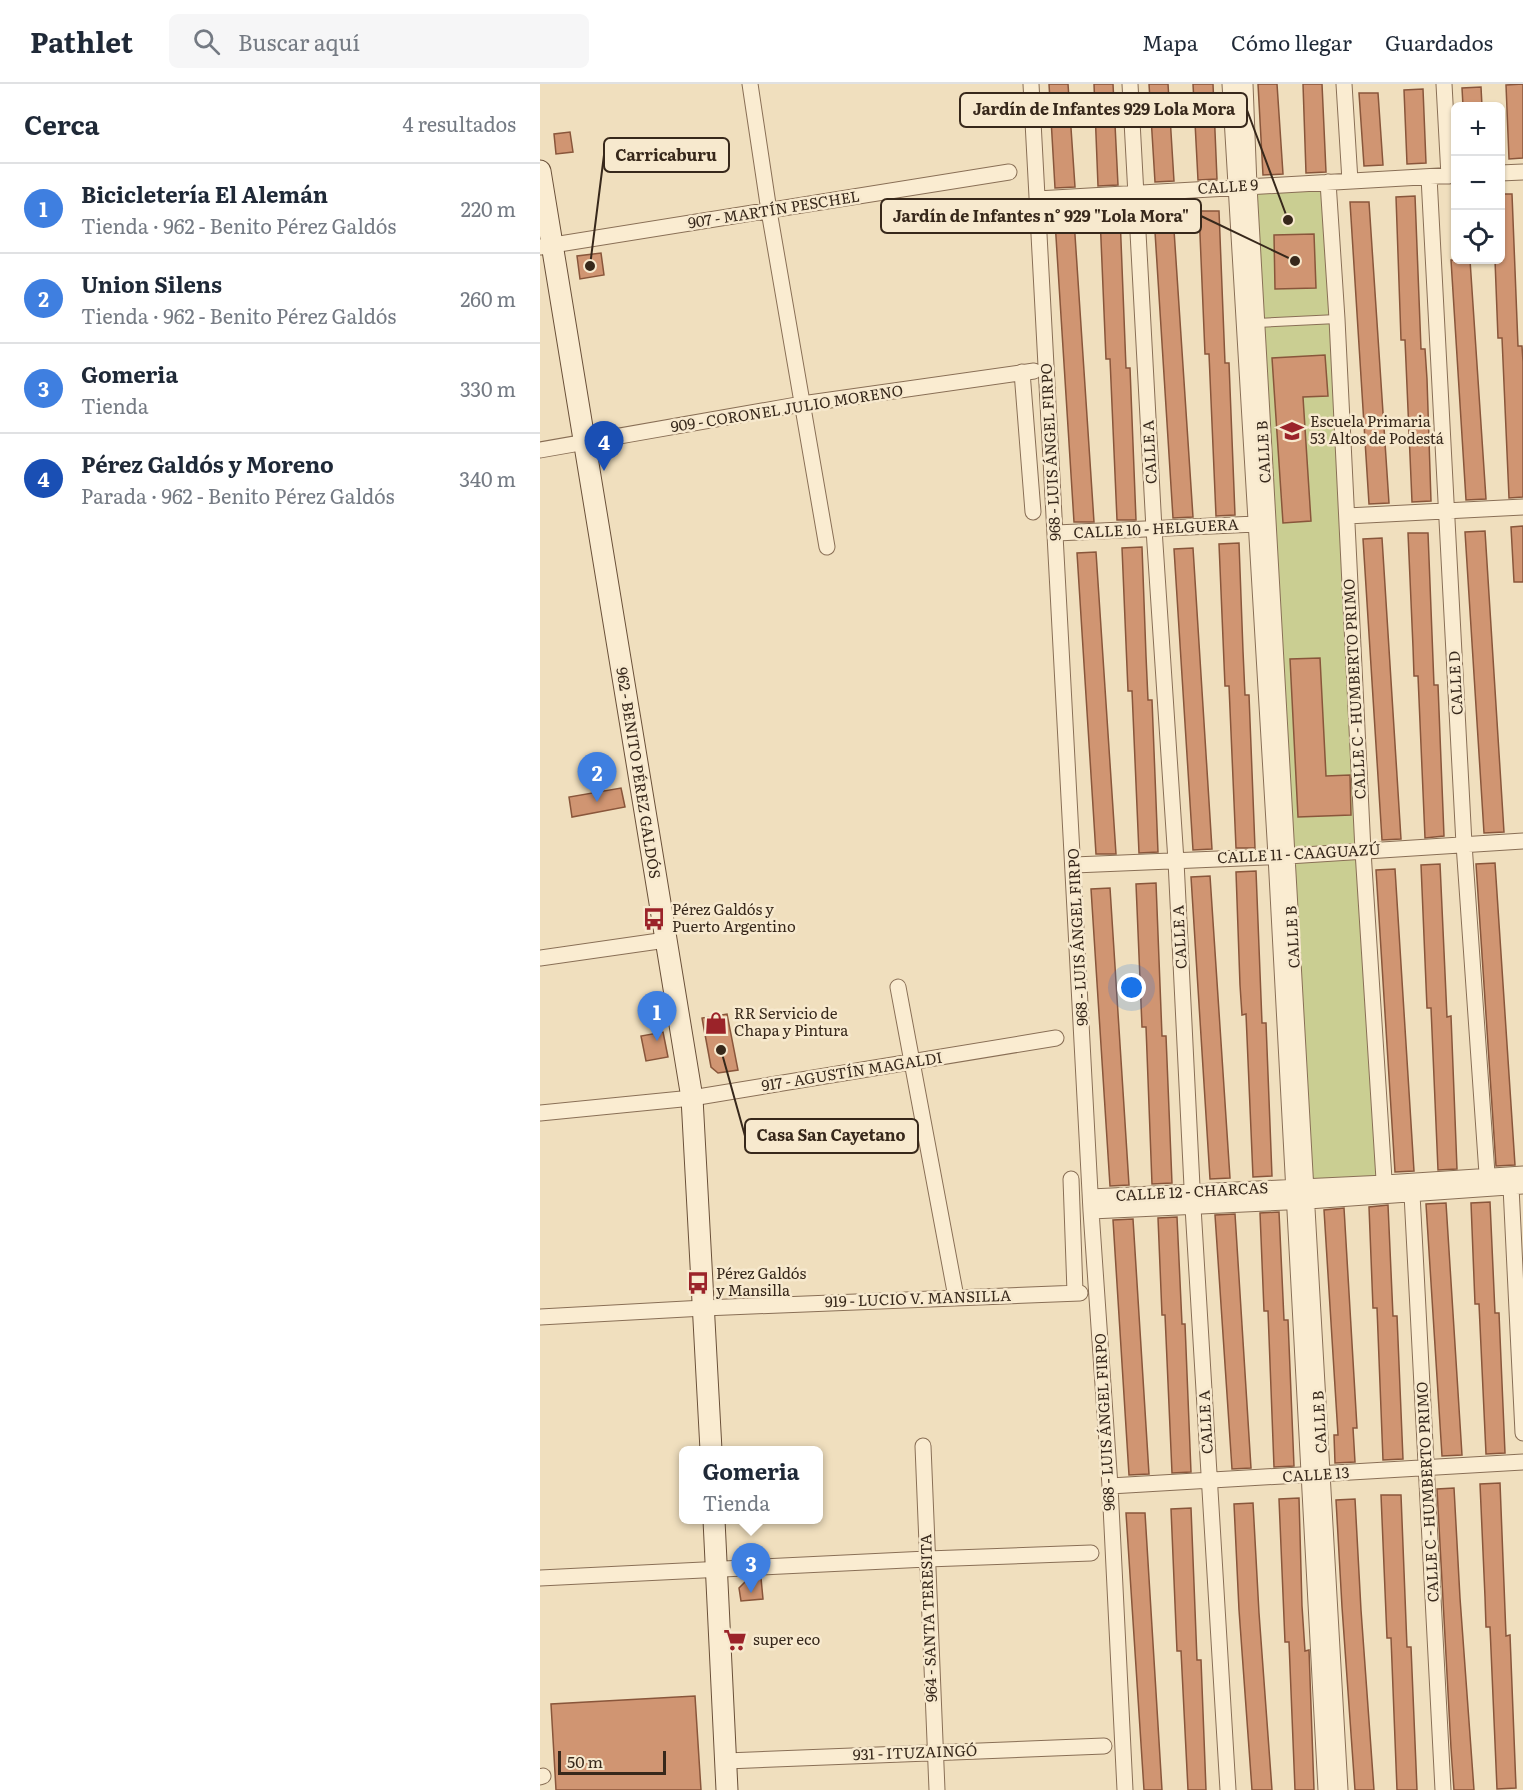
<!DOCTYPE html>
<html lang="es">
<meta charset="utf-8">
<style>
:root{--surface:#fff;--page:#f6f6f7;--text:#1f2937;--muted:#747a83;--line:#e0e1e3;--accent:#9b2329}
body{margin:0;font-family:Literata,serif;background:var(--page);color:var(--text)}
.controls{position:absolute;right:18px;top:18px;display:grid;overflow:hidden;border-radius:9px;box-shadow:0 2px 4px #0004}
.controls button{width:54px;height:54px;display:grid;place-items:center;padding:0;border:0;border-bottom:2px solid var(--line);background:var(--surface);color:var(--text);font:30px sans-serif}
.scale{position:absolute;left:18px;bottom:15px;width:108px;box-sizing:border-box;padding-left:6px;border:3px solid #37281b;border-top:0;font-size:16px;line-height:21px;white-space:nowrap;color:#37281b;-webkit-text-stroke:4px #f7e9ce;paint-order:stroke}
.you{position:absolute;left:592px;top:904px;width:21px;height:21px;margin:-15px;border:4px solid #fff;border-radius:50%;background:#1a73e8;box-shadow:0 0 0 9px #1a73e833}
.badge{display:grid;place-items:center;width:39px;height:39px;border-radius:50%;background:var(--accent);color:#fff;font-size:20px;font-weight:700}
.pin{position:absolute;translate:-50% -50px;filter:drop-shadow(0 2px 3px #0008)}
.pin::after{content:'';position:absolute;top:32px;width:21px;height:18px;background:inherit;clip-path:polygon(0 0,100% 0,50% 100%)}
.popup{position:absolute;left:139px;top:1362px;width:144px;height:78px;box-sizing:border-box;display:grid;place-content:center;border-radius:9px;background:var(--surface);filter:drop-shadow(0 2px 4px #0005);font-size:20px;white-space:nowrap;color:var(--muted)}
.popup b{font-size:22px;color:var(--text)}
.popup::after{content:'';position:absolute;left:50%;top:100%;margin-left:-12px;border:12px solid transparent;border-top-color:var(--surface)}
.list{margin:0;padding:0;list-style:none}
h2{display:flex;justify-content:space-between;align-items:center;height:78px;margin:0;padding:0 24px;font-size:26px}
h2 small{font-size:20px;font-weight:400;color:var(--muted)}
.list li{display:grid;grid-template-columns:39px 1fr auto;gap:18px;align-items:center;box-sizing:border-box;height:90px;padding:0 24px;border-top:2px solid var(--line)}
.list b{display:block;font-size:22px;white-space:nowrap}
.list p{margin:0;font-size:20px;white-space:nowrap;color:var(--muted)}
.list em{font-size:20px;font-style:normal;color:var(--muted)}
.icon{flex:none;width:33px;height:33px;fill:none;stroke:currentColor;stroke-width:2;stroke-linecap:round;stroke-linejoin:round}
.map{position:relative;flex:none;width:983px;height:1706px;overflow:hidden}
header{display:flex;align-items:center;gap:36px;box-sizing:border-box;height:84px;padding:0 30px;background:var(--surface);border-bottom:2px solid var(--line)}
header strong{font-size:28px}
nav{display:flex;gap:33px;margin-inline-start:auto;font-size:21px}
.search{width:420px;height:54px;background:var(--page);display:flex;align-items:center;gap:15px;box-sizing:border-box;padding:0 21px;border-radius:9px;color:var(--muted);font-size:22px}
main{display:flex}
aside{flex:1;background:var(--surface)}
.map>svg:first-child{display:block}
.green{fill:#cace92}
.building{fill:#d09572;stroke:#89563b;stroke-width:1.5}
.lines{fill:none;stroke-linecap:round;stroke-linejoin:round}
.lane-casing{stroke:#896f56;stroke-width:10}
.street-casing{stroke:#896f56;stroke-width:17}
.secondary-casing{stroke:#6a5039;stroke-width:23}
.lane{stroke:#faecd1;stroke-width:8}
.street{stroke:#faecd1;stroke-width:15}
.secondary{stroke:#faecd1;stroke-width:21}
.labels{text-anchor:middle;stroke-width:5;stroke-linejoin:round;paint-order:stroke}
.street-label{font-size:15px;fill:#37281b;stroke:#f7e9ce}
.poi-label{font-size:15px;fill:#37281b;stroke:#f7e9ce;text-anchor:start}
.leader{fill:none;stroke:#37281b;stroke-width:2}
.callout-dot{fill:#37281b;stroke:#f7e9ce;stroke-width:2}
.callout{fill:#f7e9ce;stroke:#37281b;stroke-width:2}
.callout-label{font-size:16px;text-anchor:middle;font-weight:bold;fill:#37281b}
</style>
<header>
<strong>Pathlet</strong>
<div class="search"><svg class="icon" aria-label="search" viewBox="0 0 24 24"><circle cx="10" cy="10" r="6"/><path d="M15 15l6 6"/></svg>Buscar aquí</div>
<nav><a>Mapa</a><a>Cómo llegar</a><a>Guardados</a></nav>
</header>
<main>
<aside>
<h2>Cerca<small>4 resultados</small></h2>
<ul class="list">
<li><span class="badge" style="background:#3f7fe0">1</span><div><b>Bicicletería El Alemán</b><p>Tienda · 962 - Benito Pérez Galdós</p></div><em>220 m</em></li>
<li><span class="badge" style="background:#3f7fe0">2</span><div><b>Union Silens</b><p>Tienda · 962 - Benito Pérez Galdós</p></div><em>260 m</em></li>
<li><span class="badge" style="background:#3f7fe0">3</span><div><b>Gomeria</b><p>Tienda</p></div><em>330 m</em></li>
<li><span class="badge" style="background:#1a4fb4">4</span><div><b>Pérez Galdós y Moreno</b><p>Parada · 962 - Benito Pérez Galdós</p></div><em>340 m</em></li>
</ul>
</aside>
<div class="map">
<svg width="983" height="1706" viewBox="0 0 983 1706">
<rect width="100%" height="100%" fill="#f0dfbe"/>
<path class="green" d="M788 98 845 1099 766 1103 709 102Z"/>
<path class="building" d="M509 0H528L535 103 515 104Z
M554 0H573L578 101 558 102Z
M609 0H628L634 97 615 98Z
M653 0H673L677 95 658 96Z
M718 0H737L743 90 723 91Z
M763 0H782L786 88 766 89Z
M983 0V74L969 75 966 1Z
M941 3 942 22H923L922 4Z
M883 5 886 79 867 80 864 6Z
M819 9H838L843 81 824 82Z
M30 48 33 68 16 70 14 50Z
M960 110H972L978 262H982L983 278V413L969 414 962 254H958L955 176H960Z
M875 112 881 265H885L887 295 891 417 872 418 865 256H861L860 227 856 113Z
M810 118H829L849 419 829 420Z
M659 127H679L685 279H689L695 431 676 432 669 270H665Z
M633 131 653 433 633 434 614 132Z
M560 132H580L586 284H590L596 436H577L570 275H566Z
M534 136 554 438H534L515 137Z
M774 150 776 204 735 205 734 151Z
M61 169 64 191 40 195 37 172Z
M911 176H930L946 415 926 416Z
M785 271 788 312 763 313 771 437 743 439 732 274Z
M983 442V498H974L971 443Z
M945 447 964 748 944 749 925 448Z
M868 449H888L894 601H898L904 752 885 754 878 592H874L873 563Z
M842 454 861 755 842 756 823 455Z
M699 459 703 567 705 611H709L715 764H696L689 602H685L679 460Z
M602 463 606 572 608 616H612L618 768 599 769 592 607H588L582 464Z
M653 464 672 765 653 766 634 465Z
M556 468 576 770H556L537 469Z
M780 574 786 692 810 691 811 731 758 733 750 575Z
M81 704 85 723 32 733 29 713Z
M955 779 975 1081 956 1082 936 780Z
M900 780 907 933 911 932 917 1085 898 1086 891 924H887L881 781Z
M855 785 874 1087 855 1088 836 786Z
M716 787 722 939H726L732 1092 713 1093 706 930 702 931 700 901 696 788Z
M670 792 690 1094 670 1095 651 793Z
M616 799 622 952H626L632 1099 612 1100 606 943H602L596 800Z
M570 804 589 1101 570 1102 551 805Z
M187 930 198 986 178 989 171 983 162 934Z
M123 948 128 973 106 977 101 952Z
M950 1118 955 1229H959L965 1369 946 1370 939 1220H935L931 1119Z
M906 1119 922 1371 902 1372 886 1120Z
M848 1121 853 1232H857L863 1375 843 1376 837 1224H833L829 1123Z
M804 1124 817 1344H813L815 1378 795 1379 794 1351H798L784 1126Z
M739 1128 744 1236H748L754 1382 734 1383 728 1227H724L720 1129Z
M695 1130 711 1384 692 1385 675 1131Z
M637 1133 642 1240H645L651 1388 632 1389 625 1231H622L618 1134Z
M593 1135 609 1390 589 1391 573 1136Z
M960 1399 966 1552 970 1551 976 1704 957 1705 950 1543H946L945 1513 940 1400Z
M914 1404 920 1514 934 1706H914L911 1664 897 1405Z
M841 1411H861L867 1563H871L877 1706H857L851 1554H847Z
M759 1414 762 1522 765 1567 769 1566 774 1706H755L749 1558H745L739 1415Z
M815 1415 821 1526 834 1706H815L802 1523 796 1416Z
M713 1419 719 1529 732 1706H712L699 1526 694 1420Z
M651 1424 657 1576H661L666 1706H648L641 1567H637L631 1425Z
M586 1429H605L622 1706H604Z
M221 1494 223 1515 201 1517 199 1504 207 1496Z
M155 1612 161 1706H16L11 1620Z"/>
<g class="lines">
<g class="lane-casing">
<path id="lane" d="M717 239 797 235"/>
</g>
<g class="street-casing">
<path id="street" d="M210 0 229 127 287 463
M491 0 551 1127 570 1402 585 1706
M590 0 614 445 636 777 653 1123 688 1706
M690 0 736 772 786 1706
M705 0 709 102 800 1706
M804 0 810 97
M904 0 909 92
M960 89 983 88
M889 93 924 760 948 1104
M788 98 797 235 823 767 845 1111
M497 115 916 91
M0 163 469 88
M482 288 493 428
M0 366 262 320 494 287
M807 432 983 423
M516 449 716 440
M534 781 748 772 983 757
M0 874 126 856
M358 903 416 1213
M0 1029 152 1014 516 954
M531 1095 535 1208
M971 1103 983 1349
M872 1110 903 1706
M551 1113 845 1099 983 1090
M551 1127 768 1117 983 1102
M0 1233 164 1224 540 1209
M383 1362 397 1706
M570 1402 983 1378
M0 1494 387 1475 551 1469
M186 1677 564 1662
M0 1693 3 1692"/>
</g>
<g class="secondary-casing">
<path id="secondary" d="M0 87 152 1014 171 1366
M174 1436 187 1706"/>
</g>
<use href="#lane" class="lane"/>
<use href="#street" class="street"/>
<use href="#secondary" class="secondary"/>
</g>
<defs>
<g id="school-bare" transform="scale(1.8)"><path d="M0-5L7-2L0 1L-7-2ZM-4 1L0 2.5L4 1V4Q0 6-4 4Z" fill="#9b2329" stroke="#f7e9ce" stroke-width="2.5" paint-order="stroke"/></g>
<g id="bus-bare" transform="scale(1.8)"><path d="M-5-6H5V4H4V6H2V4H-2V6H-4V4H-5ZM-3.5-4V0h7V-4ZM-3.5 1.2v1.5H-2V1.2ZM2 1.2v1.5H3.5V1.2Z" fill="#9b2329" stroke="#f7e9ce" stroke-width="2.5" paint-order="stroke"/></g>
<g id="shop-bare" transform="scale(1.8)"><path d="M-5-2.5h2.3a2.7 3.5 0 0 1 5.4 0H5L5.5 6h-11ZM-1.5-2.5h3a1.5 2.3 0 0 0-3 0Z" fill="#9b2329" stroke="#f7e9ce" stroke-width="2.5" paint-order="stroke"/></g>
<g id="supermarket-bare" transform="scale(1.8)"><path d="M-6-5.5h2.5l.6 2H6L4.5 2H-2.5L-4.4-4H-6ZM-1.5 3.2a1.3 1.3 0 1 0 .1 0ZM3 3.2a1.3 1.3 0 1 0 .1 0Z" fill="#9b2329" stroke="#f7e9ce" stroke-width="2.5" paint-order="stroke"/></g>
</defs>
<g fill-rule="evenodd">
<use href="#school-bare" x="752" y="347"/>
<use href="#bus-bare" x="114" y="835"/>
<use href="#shop-bare" x="176" y="939"/>
<use href="#bus-bare" x="158" y="1199"/>
<use href="#supermarket-bare" x="195" y="1556"/>
</g>
<g class="labels">
<g class="street-label">
<text transform="translate(688 103) rotate(-4)" y="5">CALLE 9</text>
<text transform="translate(234 126) rotate(-9)" y="5">907 - MARTÍN PESCHEL</text>
<text transform="translate(247 325) rotate(-9)" y="5">909 - CORONEL JULIO MORENO</text>
<text transform="translate(511 368) rotate(-93)" y="5">968 - LUIS ÁNGEL FIRPO</text>
<text transform="translate(610 368) rotate(-93)" y="5">CALLE A</text>
<text transform="translate(724 368) rotate(-93)" y="5">CALLE B</text>
<text transform="translate(616 445) rotate(-3)" y="5">CALLE 10 - HELGUERA</text>
<text transform="translate(916 599) rotate(-93)" y="5">CALLE D</text>
<text transform="translate(815 605) rotate(-93)" y="5">CALLE C - HUMBERTO PRIMO</text>
<text transform="translate(98 689) rotate(81)" y="5">962 - BENITO PÉREZ GALDÓS</text>
<text transform="translate(759 770) rotate(-3)" y="5">CALLE 11 - CAAGUAZÚ</text>
<text transform="translate(538 853) rotate(-93)" y="5">968 - LUIS ÁNGEL FIRPO</text>
<text transform="translate(640 853) rotate(-93)" y="5">CALLE A</text>
<text transform="translate(753 853) rotate(-93)" y="5">CALLE B</text>
<text transform="translate(312 988) rotate(-9)" y="5">917 - AGUSTÍN MAGALDI</text>
<text transform="translate(652 1108) rotate(-3)" y="5">CALLE 12 - CHARCAS</text>
<text transform="translate(378 1215) rotate(-2)" y="5">919 - LUCIO V. MANSILLA</text>
<text transform="translate(565 1338) rotate(-93)" y="5">968 - LUIS ÁNGEL FIRPO</text>
<text transform="translate(666 1338) rotate(-93)" y="5">CALLE A</text>
<text transform="translate(780 1338) rotate(-93)" y="5">CALLE B</text>
<text transform="translate(776 1391) rotate(-4)" y="5">CALLE 13</text>
<text transform="translate(888 1408) rotate(-93)" y="5">CALLE C - HUMBERTO PRIMO</text>
<text transform="translate(389 1534) rotate(-92)" y="5">964 - SANTA TERESITA</text>
<text transform="translate(375 1669) rotate(-2)" y="5">931 - ITUZAINGÓ</text>
</g>
<g class="poi-label">
<text x="770" y="343">Escuela Primaria<tspan x="770" dy="17">53 Altos de Podestá</tspan></text>
<text x="132" y="831">Pérez Galdós y<tspan x="132" dy="17">Puerto Argentino</tspan></text>
<text x="194" y="935">RR Servicio de<tspan x="194" dy="17">Chapa y Pintura</tspan></text>
<text x="176" y="1195">Pérez Galdós<tspan x="176" dy="17">y Mansilla</tspan></text>
<text x="213" y="1561">super eco</text>
</g>
</g>
<path class="leader" d="M748 136L707 26M50 182L64 71M755 177L661 132M181 966L205 1052"/>
<g class="callout-dot">
<circle cx="748" cy="136" r="6"/>
<circle cx="50" cy="182" r="6"/>
<circle cx="755" cy="177" r="6"/>
<circle cx="181" cy="966" r="6"/>
</g>
<g class="callout">
<rect x="420" y="9" width="287" height="34" rx="6"/>
<rect x="64" y="54" width="125" height="34" rx="6"/>
<rect x="341" y="115" width="320" height="34" rx="6"/>
<rect x="205" y="1035" width="173" height="34" rx="6"/>
</g>
<g class="callout-label">
<text x="564" y="31">Jardín de Infantes 929 Lola Mora</text>
<text x="126" y="77">Carricaburu</text>
<text x="501" y="138">Jardín de Infantes n° 929 "Lola Mora"</text>
<text x="291" y="1057">Casa San Cayetano</text>
</g>
</svg>
<div class="controls">
<button>+</button>
<button>−</button>
<button><svg class="icon" aria-label="locate" viewBox="0 0 24 24"><circle cx="12" cy="12" r="6"/><path d="M12 2v4M12 18v4M2 12h4M18 12h4"/></svg></button>
</div>
<div class="scale">50 m</div>
<div class="you"></div>
<div class="pin badge" style="left:117px;top:957px;background:#3f7fe0">1</div>
<div class="pin badge" style="left:57px;top:718px;background:#3f7fe0">2</div>
<div class="pin badge" style="left:211px;top:1509px;background:#3f7fe0">3</div>
<div class="popup"><b>Gomeria</b>Tienda</div>
<div class="pin badge" style="left:64px;top:387px;background:#1a4fb4">4</div>
</div>
</main>
